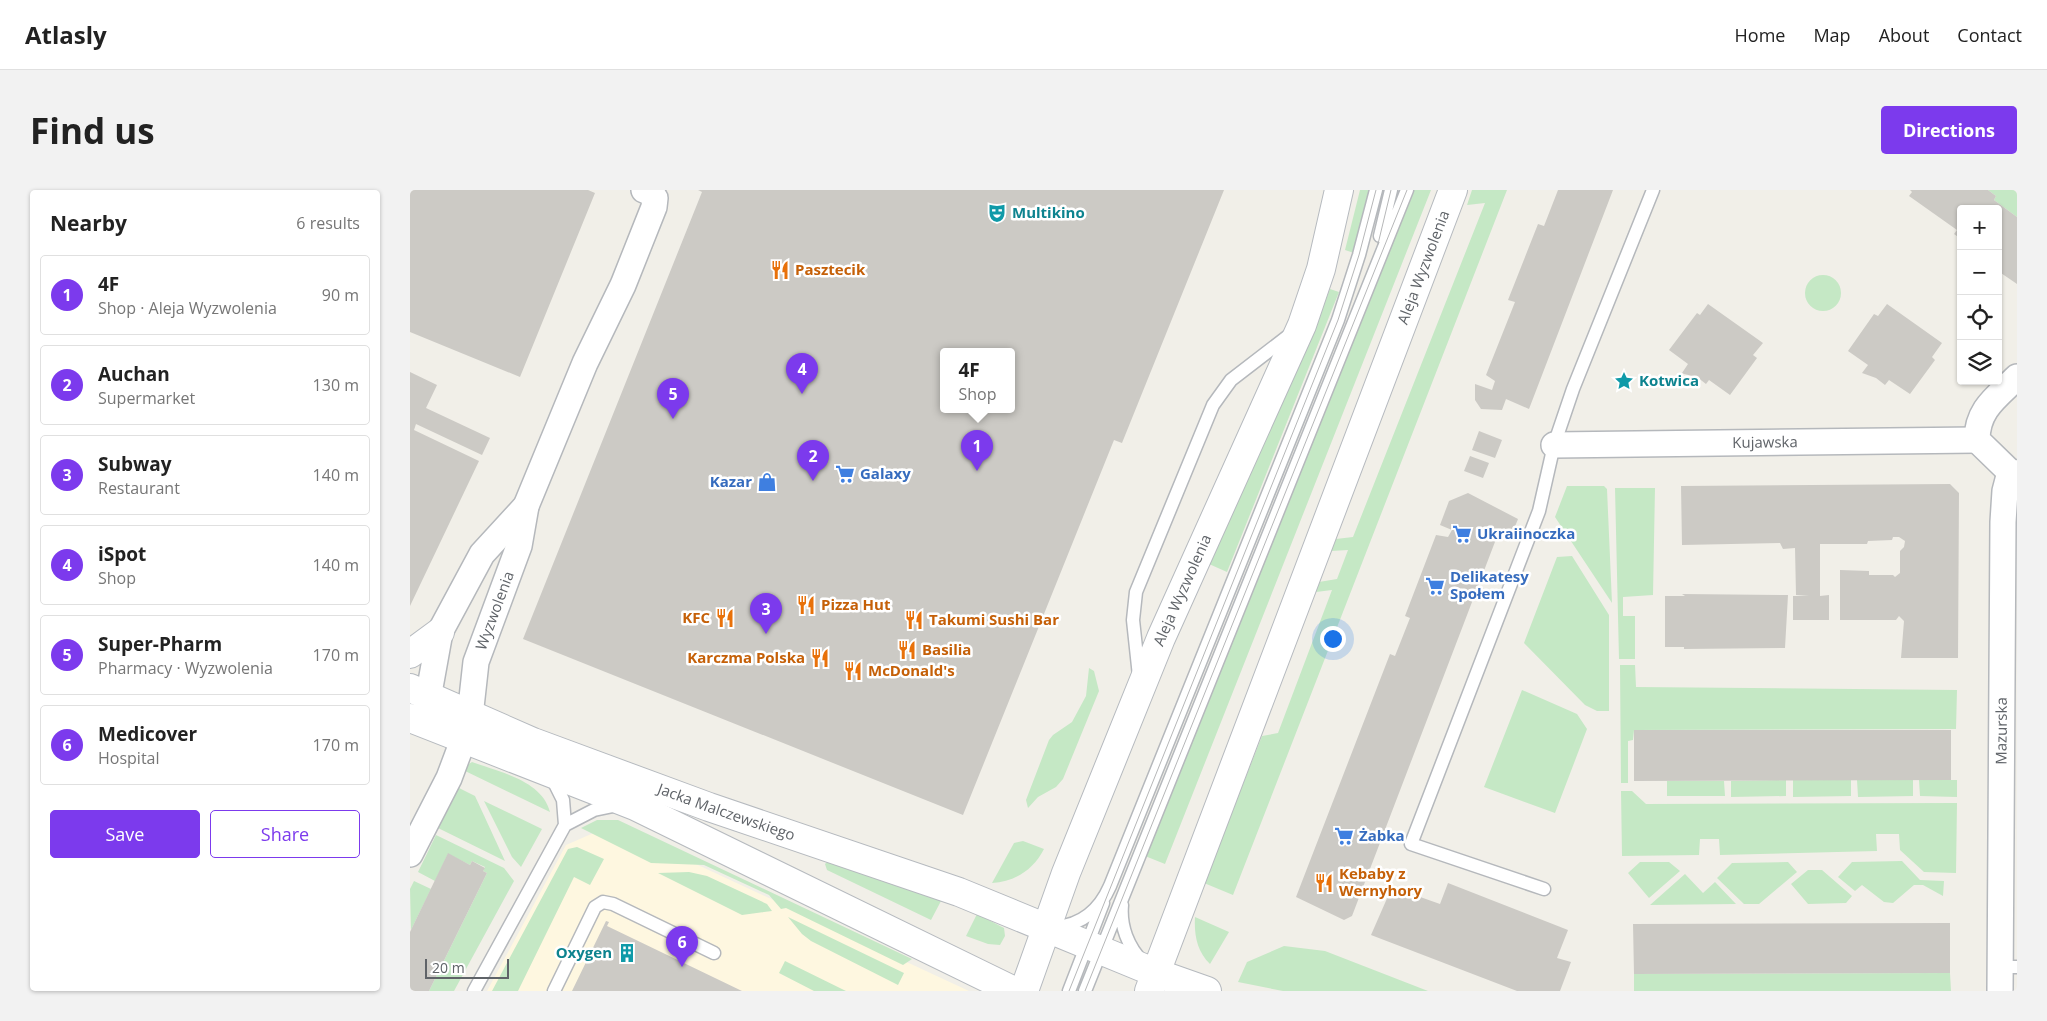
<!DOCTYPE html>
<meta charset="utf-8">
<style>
:root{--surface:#fff;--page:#f2f2f2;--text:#222;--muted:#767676;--line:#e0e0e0;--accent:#7c3aed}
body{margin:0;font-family:"Open Sans",sans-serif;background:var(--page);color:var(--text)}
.controls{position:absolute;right:15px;top:15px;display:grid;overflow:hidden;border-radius:5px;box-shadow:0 1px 4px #0004}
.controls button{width:45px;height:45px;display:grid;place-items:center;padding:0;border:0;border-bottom:1px solid var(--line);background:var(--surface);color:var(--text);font:25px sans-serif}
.scale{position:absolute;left:15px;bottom:12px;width:84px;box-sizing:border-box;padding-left:5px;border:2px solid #5f6368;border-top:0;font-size:14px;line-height:18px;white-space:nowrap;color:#5f6368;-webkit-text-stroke:4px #fff;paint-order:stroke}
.you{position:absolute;left:922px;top:448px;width:18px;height:18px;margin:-12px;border:4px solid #fff;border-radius:50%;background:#1a73e8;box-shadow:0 0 0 8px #1a73e833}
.badge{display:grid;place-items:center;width:32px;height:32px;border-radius:50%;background:var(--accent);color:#fff;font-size:16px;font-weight:700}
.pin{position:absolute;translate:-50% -41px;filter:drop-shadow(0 1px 2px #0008)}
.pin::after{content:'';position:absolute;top:26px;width:18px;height:15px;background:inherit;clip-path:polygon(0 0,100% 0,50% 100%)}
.popup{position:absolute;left:530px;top:158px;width:75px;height:65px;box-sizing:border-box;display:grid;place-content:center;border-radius:5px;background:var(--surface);filter:drop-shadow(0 1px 4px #0005);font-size:16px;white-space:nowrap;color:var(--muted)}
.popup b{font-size:19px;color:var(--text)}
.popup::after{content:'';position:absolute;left:50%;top:100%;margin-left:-10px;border:10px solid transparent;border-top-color:var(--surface)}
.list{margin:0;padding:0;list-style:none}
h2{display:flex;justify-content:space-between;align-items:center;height:65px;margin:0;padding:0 20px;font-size:21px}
h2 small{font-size:16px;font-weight:400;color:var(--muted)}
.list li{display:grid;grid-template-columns:32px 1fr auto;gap:15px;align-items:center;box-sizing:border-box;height:80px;margin:0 10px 10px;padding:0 10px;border:1px solid var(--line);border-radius:5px}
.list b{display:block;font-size:19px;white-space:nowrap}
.list p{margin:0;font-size:16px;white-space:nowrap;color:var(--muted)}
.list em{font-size:16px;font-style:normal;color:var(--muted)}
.actions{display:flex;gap:10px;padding:15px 20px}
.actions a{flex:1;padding:11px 0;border:1px solid var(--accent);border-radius:5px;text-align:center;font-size:18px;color:var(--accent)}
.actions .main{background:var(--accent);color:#fff}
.icon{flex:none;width:28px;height:28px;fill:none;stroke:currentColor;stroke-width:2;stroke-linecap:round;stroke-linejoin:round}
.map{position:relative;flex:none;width:1607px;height:801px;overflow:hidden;border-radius:5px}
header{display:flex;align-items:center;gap:30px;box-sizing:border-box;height:70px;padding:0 25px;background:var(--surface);border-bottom:1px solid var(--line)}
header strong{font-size:24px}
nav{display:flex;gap:28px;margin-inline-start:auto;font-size:18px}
.intro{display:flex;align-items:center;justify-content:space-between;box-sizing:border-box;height:120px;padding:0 30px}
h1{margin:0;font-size:35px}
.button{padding:12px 22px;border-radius:5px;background:var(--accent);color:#fff;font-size:18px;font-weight:700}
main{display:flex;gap:30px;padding:0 30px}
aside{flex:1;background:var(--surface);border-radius:5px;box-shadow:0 1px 4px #0004}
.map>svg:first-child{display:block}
.commercial{fill:#fef7e0}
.green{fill:#c5e8c5}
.building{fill:#cccac5;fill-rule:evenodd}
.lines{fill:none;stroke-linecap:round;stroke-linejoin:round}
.lane-casing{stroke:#b5b8bc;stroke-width:15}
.street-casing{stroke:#b5b8bc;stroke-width:28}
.secondary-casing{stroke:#b6babf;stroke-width:30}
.lane{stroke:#fff;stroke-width:12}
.street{stroke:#fff;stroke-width:25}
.secondary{stroke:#fff;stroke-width:28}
.tram{stroke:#b6b7b8;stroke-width:1}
.labels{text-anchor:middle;stroke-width:5;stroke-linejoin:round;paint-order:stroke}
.culture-label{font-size:15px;font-weight:bold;fill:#0d838f;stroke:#fff;text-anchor:start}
.street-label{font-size:15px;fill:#5f6368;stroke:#fff}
.food-label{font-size:15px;font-weight:bold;fill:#c56008;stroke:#fff;text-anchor:start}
.shop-label{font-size:15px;font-weight:bold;fill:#366cbe;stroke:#fff;text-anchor:start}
</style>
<header>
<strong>Atlasly</strong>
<nav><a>Home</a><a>Map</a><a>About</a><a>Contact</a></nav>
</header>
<div class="intro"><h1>Find us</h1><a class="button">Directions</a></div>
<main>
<aside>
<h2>Nearby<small>6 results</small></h2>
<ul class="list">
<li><span class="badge">1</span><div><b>4F</b><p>Shop · Aleja Wyzwolenia</p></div><em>90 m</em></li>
<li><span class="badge">2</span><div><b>Auchan</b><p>Supermarket</p></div><em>130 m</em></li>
<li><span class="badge">3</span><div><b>Subway</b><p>Restaurant</p></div><em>140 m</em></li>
<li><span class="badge">4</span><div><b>iSpot</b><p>Shop</p></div><em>140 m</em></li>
<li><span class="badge">5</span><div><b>Super-Pharm</b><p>Pharmacy · Wyzwolenia</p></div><em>170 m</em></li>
<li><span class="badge">6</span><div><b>Medicover</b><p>Hospital</p></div><em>170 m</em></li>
</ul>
<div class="actions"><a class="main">Save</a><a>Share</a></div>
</aside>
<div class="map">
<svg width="1607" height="801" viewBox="0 0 1607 801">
<rect width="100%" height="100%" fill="#f1efe8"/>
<path class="commercial" d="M202 635 559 801H77L156 655Z"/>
<path class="green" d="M950 0H960L944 63 935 60Z
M1004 0H1021L755 674 735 666 983 48Z
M1062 0H1097L823 705 794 693 852 546 868 543 922 400 906 402 909 392 927 389 938 360 921 361 926 349 943 347 1075 13 1057 15Z
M1578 0H1607V27L1584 10 1586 6Z
M1395 103a18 18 0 1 1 36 0a18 18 0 1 1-36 0Z
M920 99 929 102 817 382 799 374 892 169Z
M1157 296H1194L1197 299 1202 413 1145 327Z
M1205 298H1245L1243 405 1213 407V426H1225V469H1209Z
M1162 366 1199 425V521H1187L1175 515 1114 453 1147 367Z
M1210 475H1225L1226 497 1547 500 1546 539 1224 540 1223 550 1218 551V593H1211Z
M679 478 684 481 689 501 653 589 646 597 628 607 618 618 616 610 639 550 643 545 662 532 676 506Z
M1112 500 1167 524 1177 539 1145 623 1074 597Z
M62 572C89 582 132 590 140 622L51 579Z
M1376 590V606L1321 607V591Z
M1383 590H1441V606L1383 607Z
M1447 590H1503V606L1448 607Z
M1509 590H1547V607L1510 606Z
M1257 591H1314L1315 606H1257Z
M47 597 65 606 95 671 28 638Z
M1211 601H1222L1236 614 1547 613 1546 683 1514 682 1490 660 1489 644H1466L1467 661 1310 665 1309 649H1290L1289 665 1212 666Z
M74 611 132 639 111 677 102 667Z
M187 630H208L502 769 493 775 376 718 371 719 359 705 294 675 241 673 171 638Z
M26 645 94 678 104 691 44 801H19L77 683 73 681 75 677 62 671 60 675 38 664 25 691 8 682Z
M613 651 634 659C623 680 606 691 582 693L604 653Z
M167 657 194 669 180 695 164 687 108 801H82L158 659Z
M1492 671 1510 690 1534 691 1533 706 1513 695H1504L1483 713 1474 712 1452 695 1445 701 1428 687 1442 672Z
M417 672H420L531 711 521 730 417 680 415 674Z
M1230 672H1259L1270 681 1239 708 1218 683Z
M1378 672 1387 682 1349 714H1334L1307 688 1322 673Z
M1398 680H1412L1442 706 1436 713 1398 714 1381 694Z
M279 682 297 686 357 714 362 721 332 725 248 683Z
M1275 684 1293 703 1305 692 1326 714 1240 715Z
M4 691 21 699 1 740 0 699Z
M567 724 594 738 595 746 590 755 578 754 556 746Z
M378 727 494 783 488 795 401 751 392 744Z
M785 727 819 742 800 774C787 761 784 745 785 727Z
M874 756 915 761 1018 801H873L828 792 837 772Z
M375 771 436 801H404L369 783Z
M1540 783 1541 801H1224V784Z"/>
<path class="building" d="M0 0H178L185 3 110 187 0 142Z
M288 0H814L712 253 704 250 553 625 113 449 292 2ZM533 162H601V220H533Z
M1148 0H1203L1119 219 1096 209 1092 220 1071 219 1065 210V194L1082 200 1085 191 1076 185 1105 112 1098 110 1128 34 1134 36Z
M1500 0H1578L1586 6 1584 10 1607 27V94L1588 81V19H1551V49L1544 44 1547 40 1499 6 1502 2Z
M1298 114 1353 153 1343 165 1347 168 1320 205 1299 190 1296 194 1287 187 1274 184 1272 183 1278 174 1259 160 1287 123 1290 125Z
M1477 114 1532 153 1522 167 1525 170 1500 204 1479 190 1475 195 1466 188 1452 183 1458 175 1438 161 1464 124 1468 126Z
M0 182 27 195 16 218 80 248 72 265 6 234 4 240 69 271 0 416Z
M1069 241 1092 250 1085 268 1062 260Z
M1060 266 1079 273 1073 288 1054 281Z
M1540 294 1549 303 1548 468H1491L1494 431 1489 426 1486 430H1430V380L1459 381V385H1483L1485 387 1490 383V361L1494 357 1495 351 1489 347H1483L1482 350 1458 351 1457 354H1410V406L1419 405V430H1383V406H1399L1386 405 1385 358 1373 359 1370 353 1272 355 1271 296Z
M1058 303 1108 329 1100 349 1088 344 942 726 934 730 886 707 980 464 985 466 1000 428 995 426 1026 345 1038 347 1042 340 1030 335 1039 311Z
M1272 404 1378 405 1375 458 1274 459V457H1255V406H1275Z
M1224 540H1541V590L1224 591Z
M38 663 60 675 62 671 75 678 73 681 77 683 19 801H0V742Z
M1038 693 1158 740 1147 768 1161 772 1150 801H1107L961 745 982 697 1030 714Z
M196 731 199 732 197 736 332 801H162Z
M1540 733V783L1224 784 1223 734Z"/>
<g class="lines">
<g class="lane-casing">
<path id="lane" d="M970 46 981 0
M729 486 723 430 726 402 803 215 821 190 882 143
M142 588 153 610 155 635
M1134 699 1001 654 1129 321 1144 255 1163 199 1243 0
M712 715C710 736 718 757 733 772
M646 737C672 735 690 719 700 696L928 130 949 65 966 0
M1591 777H1607
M64 801 155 635 184 620 208 615
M144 801 185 717 193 712 203 714 304 763
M659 801 693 713
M675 801 997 0"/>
</g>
<g class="street-casing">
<g id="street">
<path d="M1607 187C1587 207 1567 219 1567 250L1600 282 1607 283"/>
<path id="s1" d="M1144 255 1567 250"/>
<path d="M15 525 30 442 72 364 116 316 175 173 213 95 244 17 245 8 241 3 234 0"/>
<path id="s2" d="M0 664 39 588 54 548 60 526 66 472 109 356 116 316"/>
<path id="s3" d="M1590 801 1593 332 1595 301 1600 282"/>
</g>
</g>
<g class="secondary-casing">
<g id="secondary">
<path d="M0 464 30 442"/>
<path id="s4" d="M0 498 123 552 299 617 549 702 746 783 797 801"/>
<path d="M0 528 225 616 604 801"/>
<path id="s5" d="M614 801 656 683 751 448 892 135 911 79 929 0"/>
<path id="s6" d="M739 801 1043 0"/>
</g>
</g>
<use href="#lane" class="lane"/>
<use href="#street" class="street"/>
<use href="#secondary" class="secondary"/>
<path class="tram" d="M968 54 981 0
M659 801 928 130 949 65 966 0
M675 801 997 0"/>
</g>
<defs>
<g id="theatre-bare" transform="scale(1.5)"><path d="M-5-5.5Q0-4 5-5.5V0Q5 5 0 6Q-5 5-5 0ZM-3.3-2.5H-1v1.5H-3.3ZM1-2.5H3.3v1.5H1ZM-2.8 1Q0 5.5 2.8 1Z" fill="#0f9aa8" stroke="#fff" stroke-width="2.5" paint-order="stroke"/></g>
<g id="restaurant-bare" transform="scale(1.5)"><path d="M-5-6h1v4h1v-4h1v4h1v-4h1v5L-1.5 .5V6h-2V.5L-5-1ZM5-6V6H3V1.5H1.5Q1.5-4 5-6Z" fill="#e8710a" stroke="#fff" stroke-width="2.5" paint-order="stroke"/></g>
<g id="sight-bare" transform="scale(1.5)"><path d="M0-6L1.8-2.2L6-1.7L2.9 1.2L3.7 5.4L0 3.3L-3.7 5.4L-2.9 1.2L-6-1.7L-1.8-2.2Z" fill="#0f9aa8" stroke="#fff" stroke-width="2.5" paint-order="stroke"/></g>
<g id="supermarket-bare" transform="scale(1.5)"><path d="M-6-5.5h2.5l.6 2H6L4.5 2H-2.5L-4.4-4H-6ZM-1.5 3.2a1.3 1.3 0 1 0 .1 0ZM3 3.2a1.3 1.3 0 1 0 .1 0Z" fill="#3f7fe0" stroke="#fff" stroke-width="2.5" paint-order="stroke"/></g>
<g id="shop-bare" transform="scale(1.5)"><path d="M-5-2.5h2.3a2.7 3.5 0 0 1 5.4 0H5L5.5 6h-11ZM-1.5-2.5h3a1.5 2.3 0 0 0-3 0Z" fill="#3f7fe0" stroke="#fff" stroke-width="2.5" paint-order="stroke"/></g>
<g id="building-bare" transform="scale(1.5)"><path d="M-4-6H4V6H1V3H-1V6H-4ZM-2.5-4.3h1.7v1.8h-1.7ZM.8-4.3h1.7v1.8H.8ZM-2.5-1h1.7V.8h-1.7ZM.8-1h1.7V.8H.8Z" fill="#0f9aa8" stroke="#fff" stroke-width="2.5" paint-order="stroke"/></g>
</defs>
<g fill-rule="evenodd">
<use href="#theatre-bare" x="587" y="23"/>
<use href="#restaurant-bare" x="370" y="80"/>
<use href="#sight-bare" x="1214" y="191"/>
<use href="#supermarket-bare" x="435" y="284"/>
<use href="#shop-bare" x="357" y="292"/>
<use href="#supermarket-bare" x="1052" y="344"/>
<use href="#supermarket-bare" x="1025" y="396"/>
<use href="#restaurant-bare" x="396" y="415"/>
<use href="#restaurant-bare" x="315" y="428"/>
<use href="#restaurant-bare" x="504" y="430"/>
<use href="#restaurant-bare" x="497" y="460"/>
<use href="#restaurant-bare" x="410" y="468"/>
<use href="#restaurant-bare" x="443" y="481"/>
<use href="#supermarket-bare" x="934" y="646"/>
<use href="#restaurant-bare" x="914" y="693"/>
<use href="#building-bare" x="217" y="763"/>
</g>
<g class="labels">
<g class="culture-label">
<text x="602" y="28">Multikino</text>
<text x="1229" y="196">Kotwica</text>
<text x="202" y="768" text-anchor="end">Oxygen</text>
</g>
<g class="street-label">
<text dy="5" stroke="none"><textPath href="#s6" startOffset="774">Aleja Wyzwolenia</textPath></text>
<text dy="5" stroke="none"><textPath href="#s1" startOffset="211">Kujawska</textPath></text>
<text dy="5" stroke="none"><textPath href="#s5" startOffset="431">Aleja Wyzwolenia</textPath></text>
<text dy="5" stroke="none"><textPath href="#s2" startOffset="260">Wyzwolenia</textPath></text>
<text dy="5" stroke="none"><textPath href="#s3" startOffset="260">Mazurska</textPath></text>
<text dy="5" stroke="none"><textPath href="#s4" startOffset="340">Jacka Malczewskiego</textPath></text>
</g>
<g class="food-label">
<text x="385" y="85">Pasztecik</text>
<text x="411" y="420">Pizza Hut</text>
<text x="300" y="433" text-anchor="end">KFC</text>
<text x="519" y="435">Takumi Sushi Bar</text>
<text x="512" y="465">Basilia</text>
<text x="395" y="473" text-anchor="end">Karczma Polska</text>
<text x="458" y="486">McDonald's</text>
<text x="929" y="689">Kebaby z<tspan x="929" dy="17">Wernyhory</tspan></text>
</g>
<g class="shop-label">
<text x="450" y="289">Galaxy</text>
<text x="342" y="297" text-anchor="end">Kazar</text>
<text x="1067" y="349">Ukraiinoczka</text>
<text x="1040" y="392">Delikatesy<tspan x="1040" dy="17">Społem</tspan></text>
<text x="949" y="651">Żabka</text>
</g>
</g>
</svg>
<div class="controls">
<button>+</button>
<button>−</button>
<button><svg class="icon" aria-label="locate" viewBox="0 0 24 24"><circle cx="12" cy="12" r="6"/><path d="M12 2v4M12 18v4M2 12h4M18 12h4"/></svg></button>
<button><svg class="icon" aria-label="layers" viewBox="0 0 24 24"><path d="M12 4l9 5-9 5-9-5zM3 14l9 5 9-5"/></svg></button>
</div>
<div class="scale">20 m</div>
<div class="you"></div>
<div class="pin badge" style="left:567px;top:281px">1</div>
<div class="popup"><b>4F</b>Shop</div>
<div class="pin badge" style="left:403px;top:291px">2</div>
<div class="pin badge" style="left:356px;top:444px">3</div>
<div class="pin badge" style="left:392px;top:204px">4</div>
<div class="pin badge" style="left:263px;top:229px">5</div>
<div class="pin badge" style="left:272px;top:777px">6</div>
</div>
</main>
